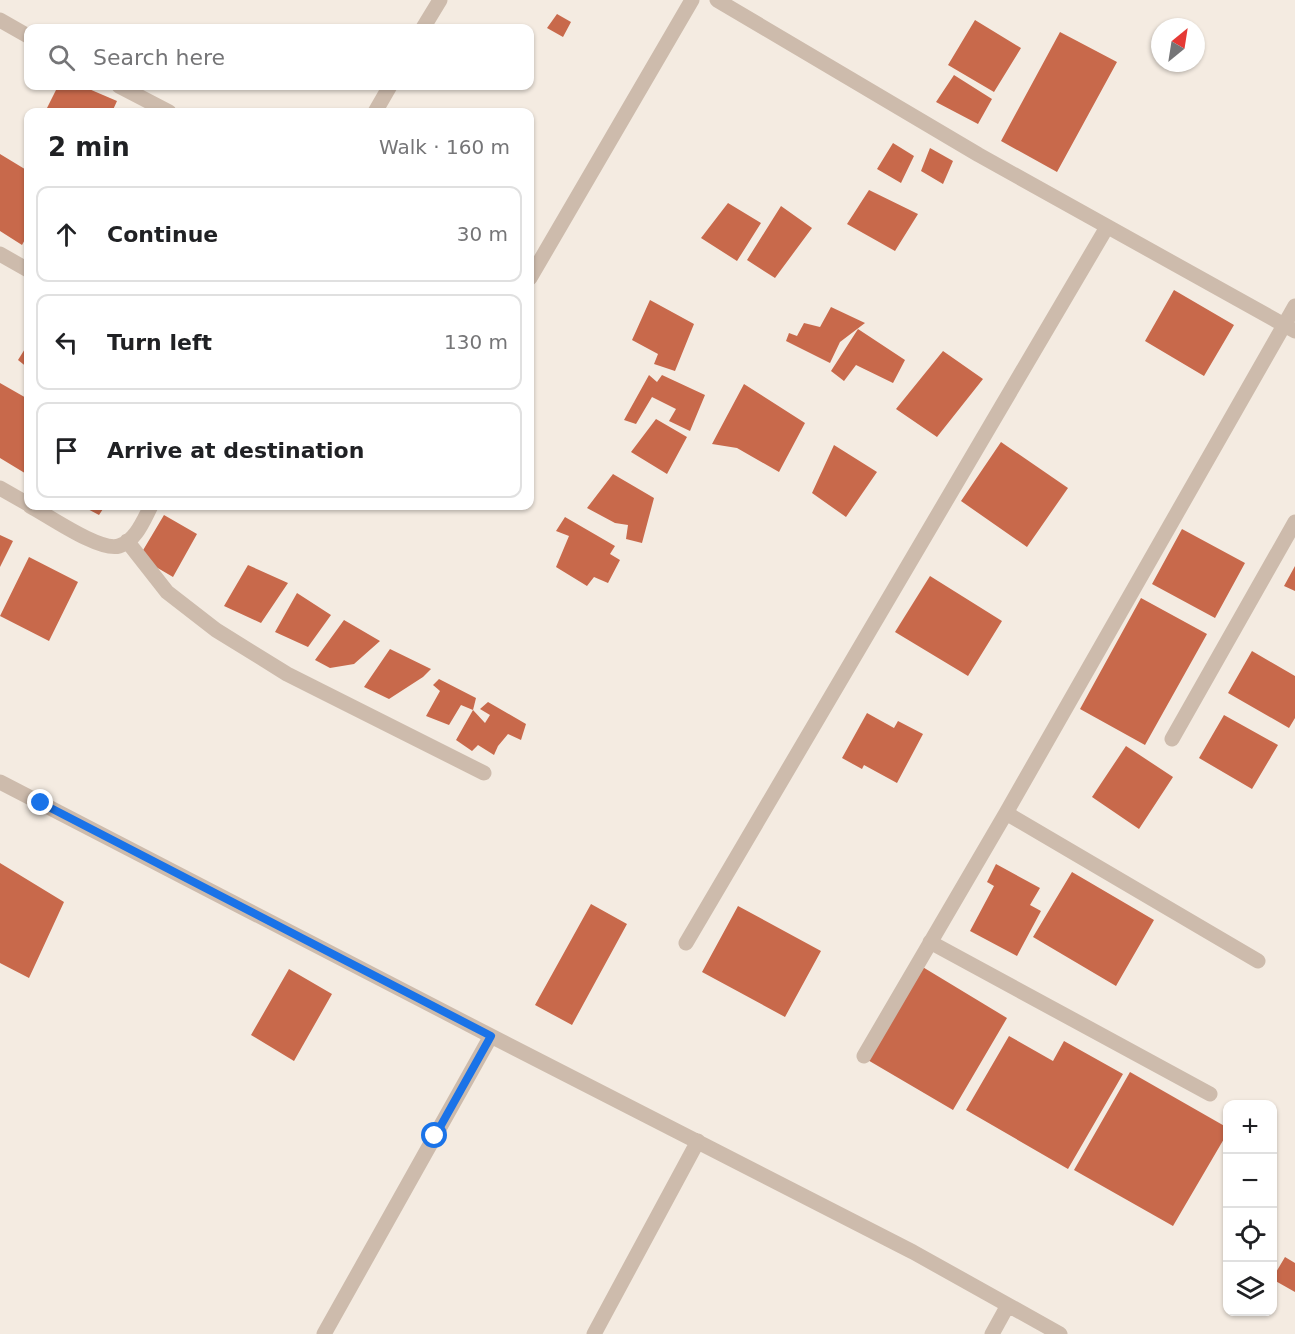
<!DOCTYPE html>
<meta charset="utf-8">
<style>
:root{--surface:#fff;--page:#f6f6f6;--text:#202124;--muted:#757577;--line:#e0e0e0}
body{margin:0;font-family:"DejaVu Sans",sans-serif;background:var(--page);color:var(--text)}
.controls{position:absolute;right:18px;bottom:18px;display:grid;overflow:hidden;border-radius:12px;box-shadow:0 2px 4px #0004}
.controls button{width:54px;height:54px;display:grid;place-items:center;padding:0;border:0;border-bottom:2px solid var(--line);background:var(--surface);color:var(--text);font:30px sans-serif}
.compass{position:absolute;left:1151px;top:18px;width:54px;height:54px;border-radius:50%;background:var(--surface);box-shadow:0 2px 4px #0004;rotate:30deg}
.stop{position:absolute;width:18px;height:18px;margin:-14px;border:4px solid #1a73e8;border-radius:50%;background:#fff}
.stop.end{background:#1a73e8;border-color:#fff;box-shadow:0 2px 6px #0008}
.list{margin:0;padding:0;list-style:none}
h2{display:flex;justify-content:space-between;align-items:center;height:78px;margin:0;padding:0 24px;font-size:26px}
h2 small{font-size:20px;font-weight:400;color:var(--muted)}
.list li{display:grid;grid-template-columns:39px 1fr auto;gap:18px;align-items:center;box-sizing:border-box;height:96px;margin:0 12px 12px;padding:0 12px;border:2px solid var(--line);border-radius:12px}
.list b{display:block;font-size:22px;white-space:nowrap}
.list em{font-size:20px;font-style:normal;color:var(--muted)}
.icon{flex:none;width:33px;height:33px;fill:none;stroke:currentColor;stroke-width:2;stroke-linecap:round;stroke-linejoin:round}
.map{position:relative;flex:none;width:1295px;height:1334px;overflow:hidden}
.search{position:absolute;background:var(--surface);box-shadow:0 2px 4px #0004;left:24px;top:24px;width:510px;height:66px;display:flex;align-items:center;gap:15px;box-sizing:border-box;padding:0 21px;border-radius:12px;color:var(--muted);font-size:22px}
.panel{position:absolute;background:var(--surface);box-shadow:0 2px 4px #0004;left:24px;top:108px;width:510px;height:402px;border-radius:12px}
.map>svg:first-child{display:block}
.building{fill:#c8694b}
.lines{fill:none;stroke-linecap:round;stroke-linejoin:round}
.minor{stroke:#cdbbac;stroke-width:15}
.route{stroke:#1a73e8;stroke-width:8}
</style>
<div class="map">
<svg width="1295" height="1334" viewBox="0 0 1295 1334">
<rect width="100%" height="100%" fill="#f4ebe1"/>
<path class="building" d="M557 14 571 22 563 37 547 28Z
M975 20 1021 48 994 92 948 65Z
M1060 32 1117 62 1057 172 1001 141Z
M954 75 992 99 978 124 936 102Z
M58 86H82L117 101 112 112H45Z
M893 143 914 156 901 183 877 169Z
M930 148 953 161 943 184 921 171Z
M0 154 28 171V234L22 245 0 231Z
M869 190 918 214 895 251 847 224Z
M728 203 761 223 737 261 701 238Z
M781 206 812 228 775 278 747 260Z
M1174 290 1234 325 1204 376 1145 341Z
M650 300 694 324 675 371 654 364 658 354 632 340Z
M831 307 865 323 840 342 830 363 786 341 789 333 797 336 804 323 820 327Z
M858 329 905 360 893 383 856 365 844 381 831 371Z
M28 344V368L18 360Z
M943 351 983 379 937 437 896 409Z
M649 375 657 382 662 375 705 395 690 431 669 421 676 409 652 397 636 424 624 420Z
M0 383 28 399V475L0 458Z
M744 384 805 423 779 472 737 448 712 444Z
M656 419 687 437 667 474 631 452Z
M1001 442 1068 488 1027 547 961 501Z
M834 445 877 472 846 517 812 493Z
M613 474 654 498 642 543 626 539 628 525 615 523 587 508Z
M82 506H105L99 515Z
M164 515 197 534 173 577 139 557Z
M565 517 615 546 610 554 620 560 608 583 594 577 587 586 556 567 569 536 556 531Z
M1182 529 1245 563 1215 618 1152 584Z
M0 535 13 541 0 567Z
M29 557 78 582 49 641 0 616Z
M248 565 288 583 261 623 224 606Z
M1295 566V591L1284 586Z
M930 576 1002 621 968 676 895 632Z
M297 593 331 615 308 647 275 632Z
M1141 598 1207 634 1145 745 1080 709Z
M344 620 380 641 354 664 330 668 315 660Z
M390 649 431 669 423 677 389 699 364 687Z
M1252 651 1295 676V718L1289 728 1228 693Z
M439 679 476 698 473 710 461 705 449 725 426 716 440 691 433 685Z
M488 702 526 724 521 740 508 734 498 746 494 755 478 745 472 751 456 740 473 710 485 723 490 715 480 709Z
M867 713 894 728 898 721 923 734 897 783 864 765 862 769 842 758Z
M1224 715 1278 745 1252 789 1199 758Z
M1126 746 1173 777 1139 829 1092 797Z
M0 863 64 902 29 978 0 963Z
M996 864 1040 888 1030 905 1041 911 1017 956 970 931 994 886 987 882Z
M1072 872 1154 920 1116 986 1033 937Z
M591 904 627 924 572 1025 535 1005Z
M738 906 821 951 785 1017 702 972Z
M921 966 1007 1018 953 1110 866 1059Z
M289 969 332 994 294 1061 251 1035Z
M1009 1036 1053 1061 1064 1041 1123 1074 1068 1169 966 1110Z
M1130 1072 1228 1128V1132L1173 1226 1074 1170Z
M1285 1257 1295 1263V1292L1272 1279Z"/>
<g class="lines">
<path class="minor" d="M717 0 979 155 1295 331
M0 20 28 36
M423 28 440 0
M119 86 169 112
M375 112 390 86
M0 254 28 270
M530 278 692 0
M0 488 28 504
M30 506C49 516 100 552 119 546 136 541 144 519 151 506
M127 541 167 592 216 630 287 674 484 773
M1172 739 1295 522
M0 782 491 1036 913 1252 1060 1334
M1006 813 1258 961
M930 942 1210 1094
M686 943 1107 227
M864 1056 1006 813 1295 306
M324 1334 491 1036
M594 1334 698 1141
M992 1334 1008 1305"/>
</g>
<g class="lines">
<path class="route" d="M41 803 491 1036 435 1136"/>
</g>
</svg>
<div class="controls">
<button>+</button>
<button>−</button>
<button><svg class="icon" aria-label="locate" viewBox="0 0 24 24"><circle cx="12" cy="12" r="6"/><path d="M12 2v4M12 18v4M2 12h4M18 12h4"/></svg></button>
<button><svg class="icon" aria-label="layers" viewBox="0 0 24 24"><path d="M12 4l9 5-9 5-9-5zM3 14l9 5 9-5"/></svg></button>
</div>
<svg class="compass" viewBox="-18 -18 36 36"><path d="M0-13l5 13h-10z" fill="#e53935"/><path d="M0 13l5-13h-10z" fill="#757577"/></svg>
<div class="stop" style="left:435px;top:1136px"></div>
<div class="stop end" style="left:41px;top:803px"></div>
<div class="search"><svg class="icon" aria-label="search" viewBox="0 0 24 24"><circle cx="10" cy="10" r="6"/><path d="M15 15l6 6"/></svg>Search here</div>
<section class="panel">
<h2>2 min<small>Walk · 160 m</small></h2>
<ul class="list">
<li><svg class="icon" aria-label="ahead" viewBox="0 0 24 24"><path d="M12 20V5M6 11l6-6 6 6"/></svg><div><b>Continue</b></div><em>30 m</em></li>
<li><svg class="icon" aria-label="left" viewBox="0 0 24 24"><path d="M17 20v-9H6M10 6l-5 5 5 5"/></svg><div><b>Turn left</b></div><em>130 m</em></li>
<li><svg class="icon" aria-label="arrive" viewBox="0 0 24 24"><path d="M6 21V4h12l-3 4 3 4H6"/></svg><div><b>Arrive at destination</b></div></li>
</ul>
</section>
</div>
